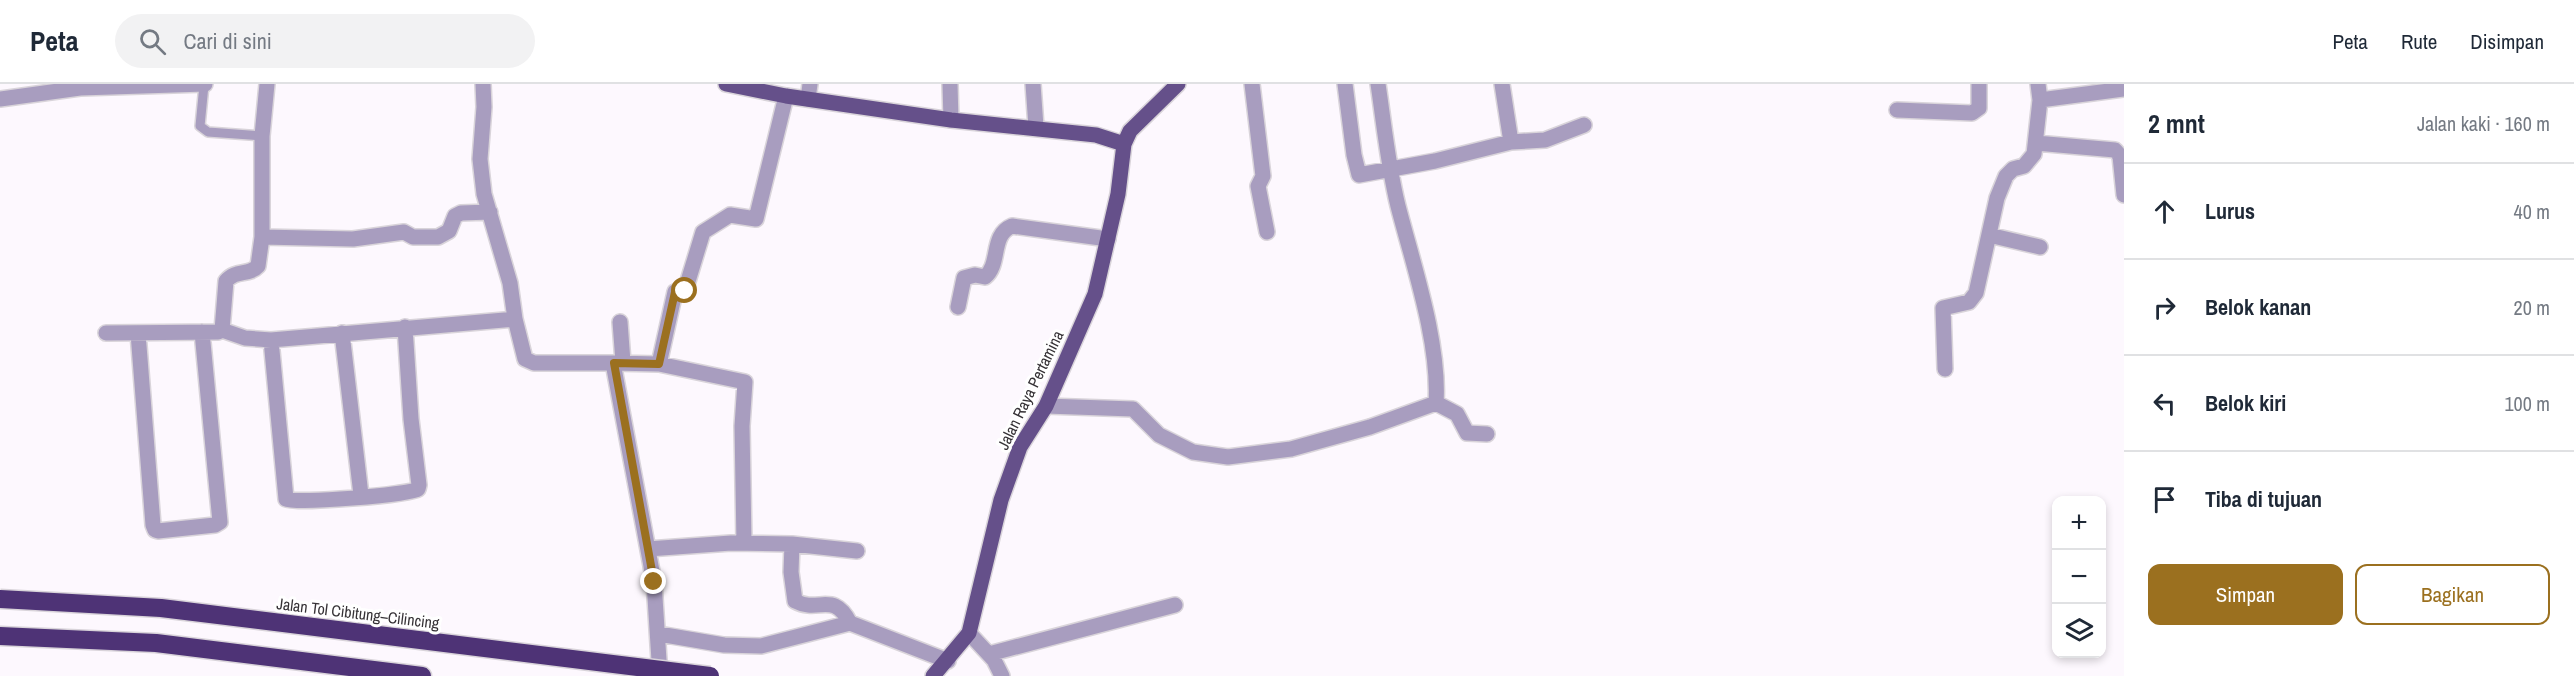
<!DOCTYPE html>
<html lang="id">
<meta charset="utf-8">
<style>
:root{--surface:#fff;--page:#f2f2f3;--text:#1f2937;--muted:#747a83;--line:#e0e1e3;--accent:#9b701f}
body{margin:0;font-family:"Archivo Narrow",sans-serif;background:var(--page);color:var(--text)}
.controls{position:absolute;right:18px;bottom:18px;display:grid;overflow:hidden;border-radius:12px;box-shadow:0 3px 9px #0003}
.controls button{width:54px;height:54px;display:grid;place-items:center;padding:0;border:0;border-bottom:2px solid var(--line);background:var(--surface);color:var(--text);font:30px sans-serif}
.stop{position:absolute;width:18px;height:18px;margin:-14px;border:4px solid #9b701f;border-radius:50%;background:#fff}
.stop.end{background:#9b701f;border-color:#fff;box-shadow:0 2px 6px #0008}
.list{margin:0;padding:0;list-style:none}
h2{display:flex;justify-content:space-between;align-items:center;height:78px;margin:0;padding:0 24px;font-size:26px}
h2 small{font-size:20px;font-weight:400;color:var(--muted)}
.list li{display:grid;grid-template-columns:39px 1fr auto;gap:18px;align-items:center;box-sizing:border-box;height:96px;padding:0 24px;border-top:2px solid var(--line)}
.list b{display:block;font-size:22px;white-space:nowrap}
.list em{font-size:20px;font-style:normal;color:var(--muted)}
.actions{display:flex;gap:12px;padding:18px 24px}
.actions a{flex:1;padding:14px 0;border:2px solid var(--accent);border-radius:12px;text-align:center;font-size:21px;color:var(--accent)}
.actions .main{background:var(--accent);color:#fff}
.icon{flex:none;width:33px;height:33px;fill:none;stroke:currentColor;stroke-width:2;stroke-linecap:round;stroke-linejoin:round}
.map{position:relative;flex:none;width:2124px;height:592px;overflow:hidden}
header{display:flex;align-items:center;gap:36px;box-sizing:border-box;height:84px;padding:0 30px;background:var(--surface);border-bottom:2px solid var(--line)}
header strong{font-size:28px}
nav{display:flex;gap:33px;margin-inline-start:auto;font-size:21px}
.search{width:420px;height:54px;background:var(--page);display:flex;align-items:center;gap:15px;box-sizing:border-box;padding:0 21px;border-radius:33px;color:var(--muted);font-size:22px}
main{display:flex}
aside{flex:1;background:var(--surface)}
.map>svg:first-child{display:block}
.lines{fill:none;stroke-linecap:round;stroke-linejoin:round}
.lane-casing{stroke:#d9d4da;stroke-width:12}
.street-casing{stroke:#d9d4da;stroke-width:18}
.primary-casing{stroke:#d9d4da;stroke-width:18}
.highway-casing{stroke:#d9d4da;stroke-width:21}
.lane{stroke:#a89dbf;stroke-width:9}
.street{stroke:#a89dbf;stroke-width:15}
.primary{stroke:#65508a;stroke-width:15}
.highway{stroke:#4e3376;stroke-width:18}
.highway-bridge-casing{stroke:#d9d4da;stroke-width:21;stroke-linecap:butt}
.highway-bridge{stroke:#4e3376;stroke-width:18}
.route{stroke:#9b701f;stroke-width:8}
.labels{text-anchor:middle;stroke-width:6;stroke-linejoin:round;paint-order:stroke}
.street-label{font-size:16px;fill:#363236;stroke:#fff}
</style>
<header>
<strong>Peta</strong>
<div class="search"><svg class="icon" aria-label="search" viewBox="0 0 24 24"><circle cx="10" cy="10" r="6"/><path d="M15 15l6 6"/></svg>Cari di sini</div>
<nav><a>Peta</a><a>Rute</a><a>Disimpan</a></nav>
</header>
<main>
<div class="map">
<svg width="2124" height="592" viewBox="0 0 2124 592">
<rect width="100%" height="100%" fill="#fdf8fe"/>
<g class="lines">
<g class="lane-casing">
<path id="lane" d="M204 1 200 42 208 48 262 52"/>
</g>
<g class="street-casing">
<path id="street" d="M483 0 484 23 480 75 484 110 510 199 515 235 525 275 534 279H613L654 498 660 592
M950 0 951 36
M1033 0 1036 43
M1252 0 1263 92 1258 102 1267 148
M1345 0 1354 71 1359 91 1435 77 1511 58 1545 56 1584 41
M1502 0 1511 58
M0 15 80 4 205 0
M808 15 810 0
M2040 16 2124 5
M1897 26 1972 29 1979 24V0
M2036 59 2115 66 2120 72 2124 111
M1989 151 2040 163
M262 153 353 155 404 148 413 153H438L449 147 455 132 461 129 490 128
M958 223 964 194 975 191 985 193C1001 180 990 151 1012 142L1108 155
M620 238 623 278
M222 246 245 254 271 256 515 235
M106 249 218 248 222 246 226 197C236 185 249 192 258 182L262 153V52L267 0
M138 249 153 441 155 446 158 447 215 441 220 438 202 248
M342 249 361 411
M271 256 286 415C296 420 409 411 418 405L419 401 411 335 405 243
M613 279 659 280 745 298 742 342 744 459
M659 280 675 208 685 207 703 148 730 131 756 135 786 12
M1945 285 1943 224 1969 218 1976 209 1997 114 2006 92 2013 85 2024 82 2034 70 2040 16 2038 0
M1436 319 1457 330 1467 349 1487 350
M1046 322 1133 325 1159 351 1193 368 1228 373 1291 365 1370 343 1436 319C1440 259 1413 180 1398 122 1388 82 1384 40 1378 0
M792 460 791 488 795 517C819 530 833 506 850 539L948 577
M648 465 731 459 792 460 857 467
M969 549 994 576 1002 592
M659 550 724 561 761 562 850 539
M989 570 1175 521"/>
</g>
<g class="primary-casing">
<path id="primary" d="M726 0 786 12 951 36 1096 51 1124 60
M933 592 969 549 1001 416 1020 363 1046 322 1095 210 1118 110 1124 60 1130 47 1178 0"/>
</g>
<g class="highway-casing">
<path id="highway" d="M0 552 156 559 422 592"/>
</g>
<use href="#lane" class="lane"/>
<use href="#street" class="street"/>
<use href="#primary" class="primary"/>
<use href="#highway" class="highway"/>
<g class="highway-bridge-casing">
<path id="highway-bridge" d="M0 515 161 524 710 592"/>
</g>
<use href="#highway-bridge" class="highway-bridge"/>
</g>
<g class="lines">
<path class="route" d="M654 498 614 279 659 280 675 208 685 207"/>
</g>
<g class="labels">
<g class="street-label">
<text transform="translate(1030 306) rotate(-64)" y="6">Jalan Raya Pertamina</text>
<text transform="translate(358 529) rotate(7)" y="6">Jalan Tol Cibitung–Cilincing</text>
</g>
</g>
</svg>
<div class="controls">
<button>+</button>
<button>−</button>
<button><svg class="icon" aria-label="layers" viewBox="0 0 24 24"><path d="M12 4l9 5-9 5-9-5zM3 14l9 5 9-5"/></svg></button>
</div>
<div class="stop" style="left:685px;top:207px"></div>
<div class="stop end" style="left:654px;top:498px"></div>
</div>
<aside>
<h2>2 mnt<small>Jalan kaki · 160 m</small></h2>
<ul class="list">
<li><svg class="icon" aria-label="ahead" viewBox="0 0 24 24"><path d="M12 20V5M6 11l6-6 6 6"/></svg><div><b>Lurus</b></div><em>40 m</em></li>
<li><svg class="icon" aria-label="right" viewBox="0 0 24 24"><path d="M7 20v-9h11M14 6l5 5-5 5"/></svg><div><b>Belok kanan</b></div><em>20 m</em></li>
<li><svg class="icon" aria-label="left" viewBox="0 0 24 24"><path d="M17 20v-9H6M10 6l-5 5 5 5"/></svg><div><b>Belok kiri</b></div><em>100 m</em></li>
<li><svg class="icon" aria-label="arrive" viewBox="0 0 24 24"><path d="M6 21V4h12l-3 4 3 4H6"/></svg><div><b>Tiba di tujuan</b></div></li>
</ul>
<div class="actions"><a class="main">Simpan</a><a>Bagikan</a></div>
</aside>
</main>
